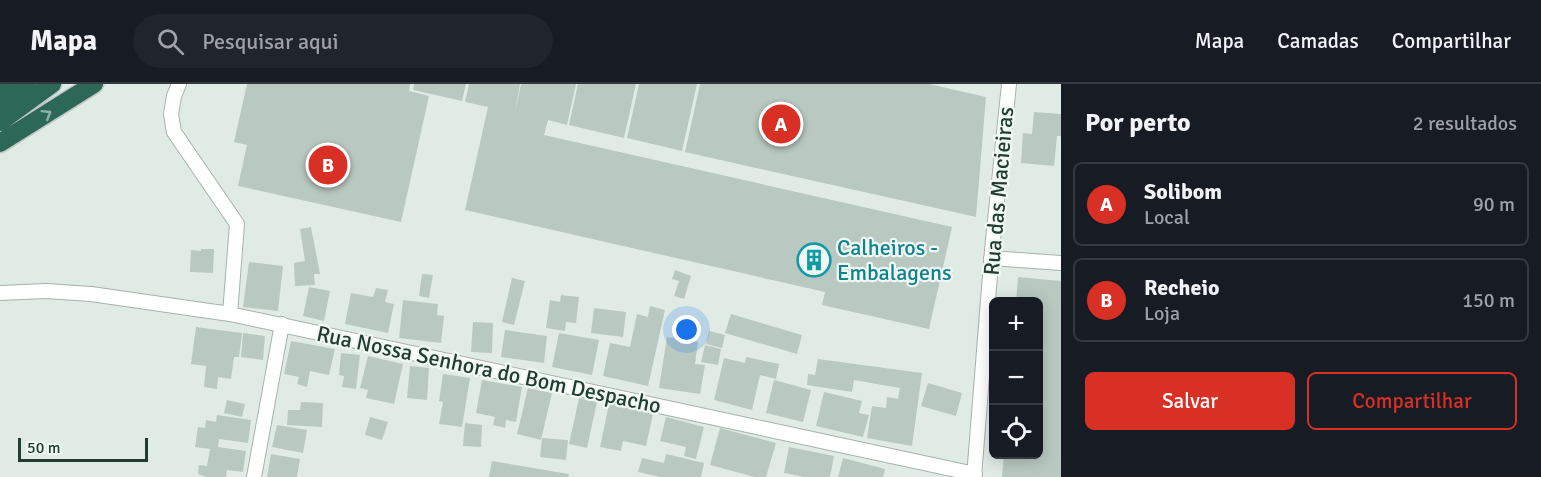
<!DOCTYPE html>
<html lang="pt">
<meta charset="utf-8">
<style>
:root{--surface:#171b24;--page:#20242c;--text:#f1f3f6;--muted:#9ea1a6;--line:#363941;--accent:#d93025}
body{margin:0;font-family:Signika,sans-serif;background:var(--page);color:var(--text)}
.controls{position:absolute;right:18px;bottom:18px;display:grid;overflow:hidden;border-radius:9px;box-shadow:0 3px 15px #0003}
.controls button{width:54px;height:54px;display:grid;place-items:center;padding:0;border:0;border-bottom:2px solid var(--line);background:var(--surface);color:var(--text);font:30px sans-serif}
.scale{position:absolute;left:18px;bottom:15px;width:130px;box-sizing:border-box;padding-left:6px;border:3px solid #213c32;border-top:0;font-size:16px;line-height:21px;white-space:nowrap;color:#213c32;-webkit-text-stroke:4px #f1f8f4;paint-order:stroke}
.you{position:absolute;left:687px;top:246px;width:21px;height:21px;margin:-15px;border:4px solid #fff;border-radius:50%;background:#1a73e8;box-shadow:0 0 0 9px #1a73e833}
.badge{display:grid;place-items:center;width:39px;height:39px;border-radius:50%;background:var(--accent);color:#fff;font-size:20px;font-weight:700}
.pin{position:absolute;translate:-50% -50%;border:3px solid #fff;box-shadow:0 2px 6px #0006}
.list{margin:0;padding:0;list-style:none}
h2{display:flex;justify-content:space-between;align-items:center;height:78px;margin:0;padding:0 24px;font-size:26px}
h2 small{font-size:20px;font-weight:400;color:var(--muted)}
.list li{display:grid;grid-template-columns:39px 1fr auto;gap:18px;align-items:center;box-sizing:border-box;height:84px;margin:0 12px 12px;padding:0 12px;border:2px solid var(--line);border-radius:9px}
.list b{display:block;font-size:22px;white-space:nowrap}
.list p{margin:0;font-size:20px;white-space:nowrap;color:var(--muted)}
.list em{font-size:20px;font-style:normal;color:var(--muted)}
.actions{display:flex;gap:12px;padding:18px 24px}
.actions a{flex:1;padding:14px 0;border:2px solid var(--accent);border-radius:9px;text-align:center;font-size:21px;color:var(--accent)}
.actions .main{background:var(--accent);color:#fff}
.icon{flex:none;width:33px;height:33px;fill:none;stroke:currentColor;stroke-width:2;stroke-linecap:round;stroke-linejoin:round}
.map{position:relative;flex:none;width:1061px;height:393px;overflow:hidden}
header{display:flex;align-items:center;gap:36px;box-sizing:border-box;height:84px;padding:0 30px;background:var(--surface);border-bottom:2px solid var(--line)}
header strong{font-size:28px}
nav{display:flex;gap:33px;margin-inline-start:auto;font-size:21px}
.search{width:420px;height:54px;background:var(--page);display:flex;align-items:center;gap:15px;box-sizing:border-box;padding:0 21px;border-radius:33px;color:var(--muted);font-size:22px}
main{display:flex}
aside{flex:1;background:var(--surface)}
.map>svg:first-child{display:block}
.building{fill:#b9c9c1}
.lines{fill:none;stroke-linecap:round;stroke-linejoin:round}
.minor-casing{stroke:#a4b3ac;stroke-width:16}
.motorway-casing{stroke:#c1c8c6;stroke-width:21}
.minor{stroke:#fff;stroke-width:14}
.motorway{stroke:#2d6857;stroke-width:18}
.oneway{stroke:#8fb0a6}
.labels{text-anchor:middle;stroke-width:4.5;stroke-linejoin:round;paint-order:stroke}
.street-label{font-size:22px;fill:#213c32;stroke:#f1f8f4}
.culture-label{font-size:22px;fill:#0d838f;stroke:#f1f8f4;text-anchor:start}
</style>
<header>
<strong>Mapa</strong>
<div class="search"><svg class="icon" aria-label="search" viewBox="0 0 24 24"><circle cx="10" cy="10" r="6"/><path d="M15 15l6 6"/></svg>Pesquisar aqui</div>
<nav><a>Mapa</a><a>Camadas</a><a>Compartilhar</a></nav>
</header>
<main>
<div class="map">
<svg width="1061" height="393" viewBox="0 0 1061 393">
<rect width="100%" height="100%" fill="#e1ebe6"/>
<path class="building" d="M247 0H410L409 7 429 12 401 138 238 102 247 61 234 58Z
M414 0H466L462 17 413 6Z
M469 0H520L515 29 521 0H576L567 41 548 36 544 51 952 143 929 245 822 221 825 208 465 126 488 23 465 18Z
M578 0H636L624 54 569 41Z
M639 0H697L682 67 627 54Z
M700 0H929L986 13 976 133 685 68Z
M1034 28 1061 30V52H1057L1054 82 1021 79 1023 49 1032 50Z
M311 143 320 190H314L315 201 295 202 294 179 305 177 300 145Z
M201 165H214L213 189 190 188 191 166 201 167Z
M249 178 283 182 278 227 243 223Z
M675 186 691 192 684 215 674 212 679 197 672 195Z
M422 190 433 191 429 214 419 212Z
M1018 193 1061 197V393H1002L1004 370H1038V218H1016Z
M512 194 525 197 514 241 502 238Z
M309 203 330 207 324 237 303 232Z
M376 204 388 206 385 218 394 220 388 249 345 240 351 209 373 213Z
M561 211 579 213 576 239 566 238 565 247 546 244 550 216 560 218Z
M403 216 438 220 437 231 444 232 441 259 399 254Z
M650 222 665 226 648 302 603 292 610 259 630 263 637 230 648 233Z
M594 224 626 228 623 253 591 249Z
M731 230 802 251 797 270 725 249Z
M473 238 493 239 492 269 471 268Z
M196 243 242 249 239 273H234L231 295 218 293 217 305 204 303 206 282 191 280Z
M505 246 547 252 544 279 501 273Z
M709 247 725 251 722 264 706 260Z
M243 249 265 252 263 276 241 273Z
M559 249 599 256 592 291 552 283Z
M667 253 698 258 695 280 705 281 700 310 659 304Z
M291 257 335 265 329 291 310 287 307 303 297 300 299 293 284 290Z
M705 261 721 265 718 281 701 278Z
M341 269 360 271 356 305 342 303 344 292 339 291Z
M368 272 403 280 394 320 366 314 368 306 360 304Z
M746 273 779 280 776 295 760 291 752 326 714 316 724 274 745 279Z
M818 275 922 289 912 362 867 354 872 322 886 324 887 313 898 315 900 304 854 296 852 308 807 301 808 290 815 291Z
M410 282 429 284 427 316 407 314Z
M443 290 470 294 462 343 439 340 443 318 439 317Z
M482 296 522 303 516 338 506 336 505 344 493 341 495 333 476 329Z
M774 296 811 306 803 338 766 329Z
M928 299 962 309 956 332 921 322Z
M528 304 552 309 541 356 517 350Z
M824 308 862 317 859 329 869 331 863 353 816 342Z
M579 314 597 318 587 364 569 360Z
M227 316 245 320 242 333 224 329Z
M301 318 323 319 322 343 287 341 288 326H300Z
M609 320 653 330 646 362 623 357 621 367 600 363Z
M217 331 251 336 248 359 219 355 218 363 246 367 243 388 227 386 226 393H206L198 390 199 381 207 382 210 365 195 363 198 343 205 344 206 336 216 338Z
M370 333 388 338 382 356 365 351Z
M666 333 704 343 696 375 684 372 686 363 660 357Z
M465 339 482 341 481 363 463 362Z
M277 341 307 346 303 369 272 363Z
M720 344 776 359 766 393H755L710 381Z
M542 354 568 356 566 376 540 373Z
M789 363 834 372 830 393H804L784 389Z
M271 370 300 375 297 393H267Z
M666 370 704 379 701 393H660L638 388 642 374 664 379Z
M843 374 885 385 883 393H838Z
M492 377 569 390 568 393H489Z"/>
<g class="lines">
<g class="minor-casing">
<path id="minor" d="M179 0 174 12 171 30 174 48 237 140 230 230
M991 174 1061 179
M0 209 46 207 91 210 230 230 975 390
M254 393 282 240
M974 393 992 166 1009 0"/>
</g>
<g class="motorway-casing">
<path id="motorway" d="M0 2 3 0
M0 21 27 0
M0 38 52 0
M0 59 94 0"/>
</g>
<use href="#minor" class="minor"/>
<use href="#motorway" class="motorway"/>
</g>
<defs><path id="oneway-chevron" d="M-2-3.5L2.5 0L-2 3.5" fill="none" stroke-width="1.6" stroke-linecap="round" stroke-linejoin="round" transform="scale(1.5)"/></defs>
<use class="oneway" href="#oneway-chevron" transform="translate(47 30) rotate(-32)"/>
<defs>
<g id="building-ring" transform="scale(1.725)"><circle r="9.5" fill="#f1f8f4" stroke="#0f9aa8" stroke-width="1.5"/><path d="M-4-6H4V6H1V3H-1V6H-4ZM-2.5-4.3h1.7v1.8h-1.7ZM.8-4.3h1.7v1.8H.8ZM-2.5-1h1.7V.8h-1.7ZM.8-1h1.7V.8H.8Z" fill="#0f9aa8"/></g>
</defs>
<g fill-rule="evenodd">
<use href="#building-ring" x="814" y="176"/>
</g>
<g class="labels">
<g class="street-label">
<text transform="translate(998 107) rotate(-85)" y="8">Rua das Macieiras</text>
<text transform="translate(489 285) rotate(12)" y="8">Rua Nossa Senhora do Bom Despacho</text>
</g>
<g class="culture-label">
<text x="837" y="171">Calheiros -<tspan x="837" dy="25">Embalagens</tspan></text>
</g>
</g>
</svg>
<div class="controls">
<button>+</button>
<button>−</button>
<button><svg class="icon" aria-label="locate" viewBox="0 0 24 24"><circle cx="12" cy="12" r="6"/><path d="M12 2v4M12 18v4M2 12h4M18 12h4"/></svg></button>
</div>
<div class="scale">50 m</div>
<div class="you"></div>
<div class="pin badge" style="left:781px;top:40px">A</div>
<div class="pin badge" style="left:328px;top:81px">B</div>
</div>
<aside>
<h2>Por perto<small>2 resultados</small></h2>
<ul class="list">
<li><span class="badge">A</span><div><b>Solibom</b><p>Local</p></div><em>90 m</em></li>
<li><span class="badge">B</span><div><b>Recheio</b><p>Loja</p></div><em>150 m</em></li>
</ul>
<div class="actions"><a class="main">Salvar</a><a>Compartilhar</a></div>
</aside>
</main>
